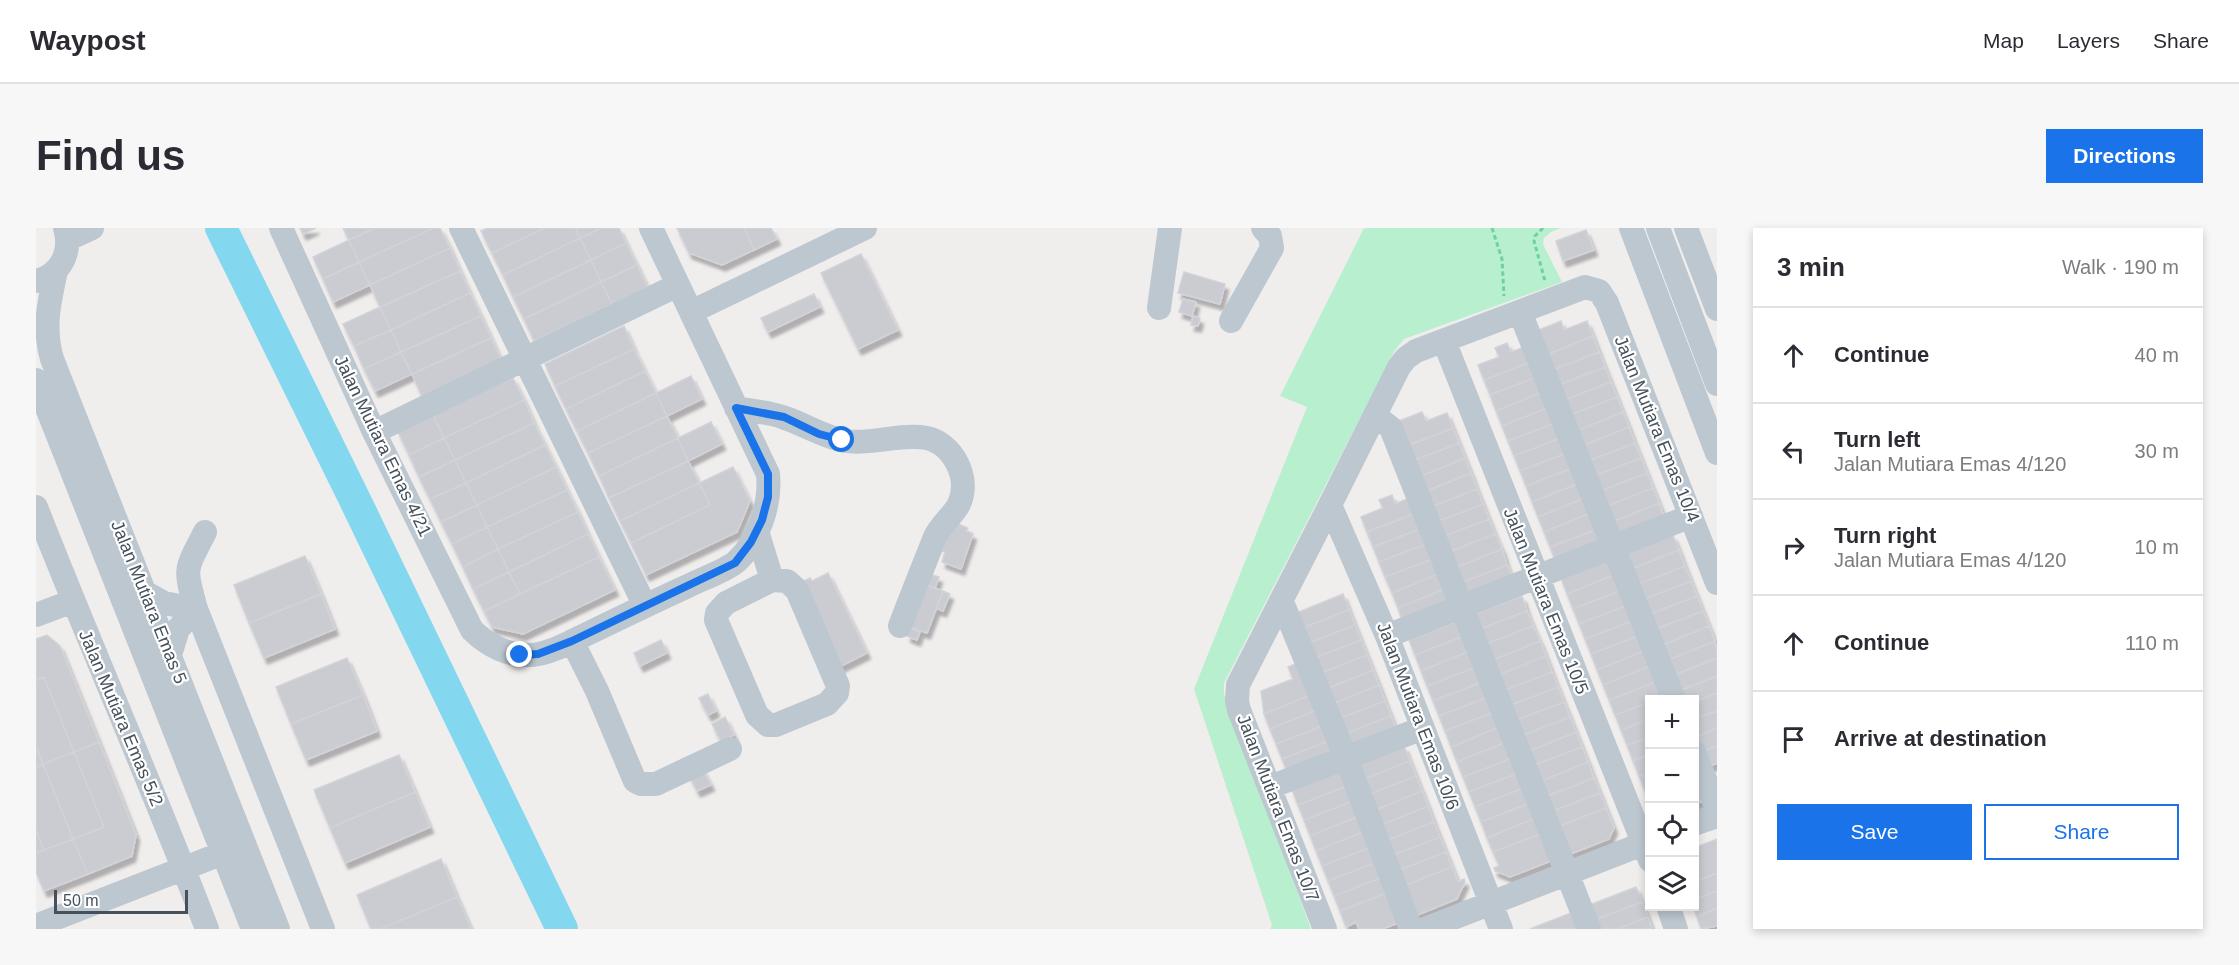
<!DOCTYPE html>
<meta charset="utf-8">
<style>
:root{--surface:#fff;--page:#f7f7f7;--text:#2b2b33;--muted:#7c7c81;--line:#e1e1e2;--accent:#1a73e8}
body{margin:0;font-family:Arial,sans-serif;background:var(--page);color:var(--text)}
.controls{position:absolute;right:18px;bottom:18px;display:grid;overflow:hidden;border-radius:0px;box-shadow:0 3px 9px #0003}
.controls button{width:54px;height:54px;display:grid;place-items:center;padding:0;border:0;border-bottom:2px solid var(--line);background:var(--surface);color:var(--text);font:30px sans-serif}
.scale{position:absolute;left:18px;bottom:15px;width:134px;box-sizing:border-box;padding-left:6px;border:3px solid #45505b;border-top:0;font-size:16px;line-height:21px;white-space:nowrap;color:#45505b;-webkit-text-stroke:4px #fff;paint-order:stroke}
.stop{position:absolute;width:18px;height:18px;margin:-14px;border:4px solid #1a73e8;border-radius:50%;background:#fff}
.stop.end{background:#1a73e8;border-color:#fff;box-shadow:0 2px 6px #0008}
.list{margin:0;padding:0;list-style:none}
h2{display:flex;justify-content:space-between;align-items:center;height:78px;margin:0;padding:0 24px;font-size:26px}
h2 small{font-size:20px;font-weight:400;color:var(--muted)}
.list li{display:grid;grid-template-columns:39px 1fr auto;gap:18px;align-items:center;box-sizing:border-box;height:96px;padding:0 24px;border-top:2px solid var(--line)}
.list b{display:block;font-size:22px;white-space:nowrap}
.list p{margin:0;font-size:20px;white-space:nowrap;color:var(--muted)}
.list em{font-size:20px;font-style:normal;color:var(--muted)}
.actions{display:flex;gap:12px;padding:18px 24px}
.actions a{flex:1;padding:14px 0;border:2px solid var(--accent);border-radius:0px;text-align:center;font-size:21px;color:var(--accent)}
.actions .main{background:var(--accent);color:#fff}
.icon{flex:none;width:33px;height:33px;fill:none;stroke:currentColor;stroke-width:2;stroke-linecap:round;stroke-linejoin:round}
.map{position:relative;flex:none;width:1681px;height:701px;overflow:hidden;border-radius:0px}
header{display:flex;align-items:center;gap:36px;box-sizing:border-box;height:84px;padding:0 30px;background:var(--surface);border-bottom:2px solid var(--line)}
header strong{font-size:28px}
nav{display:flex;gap:33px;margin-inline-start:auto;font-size:21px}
.intro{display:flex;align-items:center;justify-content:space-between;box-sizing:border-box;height:144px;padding:0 36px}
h1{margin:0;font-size:42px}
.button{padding:15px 27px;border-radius:0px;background:var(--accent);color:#fff;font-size:21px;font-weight:700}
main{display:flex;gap:36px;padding:0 36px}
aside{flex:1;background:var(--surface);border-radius:0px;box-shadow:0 3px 9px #0003}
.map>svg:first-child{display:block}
.green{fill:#b8f0cf}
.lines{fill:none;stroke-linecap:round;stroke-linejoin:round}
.river{stroke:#83d8f0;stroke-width:32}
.building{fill:#caccd2;stroke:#d1d3d9;stroke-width:1.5;filter:url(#shadow)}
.path{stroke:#6fd0a1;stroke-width:3;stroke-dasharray:4.5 3;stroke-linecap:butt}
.minor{stroke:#bdc7d0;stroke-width:24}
.route{stroke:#1a73e8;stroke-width:8}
.labels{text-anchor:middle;stroke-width:4.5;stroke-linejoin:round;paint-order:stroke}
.street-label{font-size:18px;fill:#45505b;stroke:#fff}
</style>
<header>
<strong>Waypost</strong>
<nav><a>Map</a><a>Layers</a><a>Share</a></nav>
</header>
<div class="intro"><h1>Find us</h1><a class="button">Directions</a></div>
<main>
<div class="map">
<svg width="1681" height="701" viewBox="0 0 1681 701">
<defs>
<filter id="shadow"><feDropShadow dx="3.5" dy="6" stdDeviation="1.5" flood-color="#0004"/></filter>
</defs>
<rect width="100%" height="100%" fill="#f0eded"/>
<path class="green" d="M1328 0H1525L1515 4 1508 10 1507 16 1526 54 1368 111 1359 122 1188 455V466L1275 701H1234L1236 697 1158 461 1271 179 1244 168Z"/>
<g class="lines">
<path class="river" d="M185 0 318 270 526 701"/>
</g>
<path class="building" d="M264 0H280L267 6Z
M307 0H339L313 12Z
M339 0H398L323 34 313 12Z
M398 0H404L414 20 334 57 323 34Z
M452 0H509L456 25 445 3Z
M509 0H539L544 10 467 47 456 25Z
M539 0H566L544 10Z
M566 0H583L590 15 555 32 544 10Z
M641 0H708L718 22 686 37 653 25Z
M708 0H735L741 11 718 22Z
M1550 2 1558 22 1527 33 1520 13Z
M544 10 555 32 477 69 467 47Z
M313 12 323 34 287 51 277 29Z
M590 15 601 37 565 54 555 32Z
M414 20 424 43 344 79 334 57Z
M825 26 862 102 822 121 785 45Z
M555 32 565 54 488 91 477 69Z
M323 34 334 57 297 74 287 51Z
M601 37 611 59 576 76 565 54Z
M424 43 434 65 355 102 344 79Z
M1148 44 1189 56 1184 76 1142 65Z
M565 54 576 76 498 113 488 91Z
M434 65 445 88 365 124 355 102Z
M778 66 784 79 732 104 725 90Z
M1147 71 1160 74 1156 88 1143 84Z
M344 79 355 102 318 118 307 96Z
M445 88 455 110 376 146 365 124Z
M1157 88 1164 90 1162 98 1155 97Z
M1525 93 1528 102 1551 93 1557 108 1508 128 1498 104Z
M588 98 598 121 519 158 509 136Z
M355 102 365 124 328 141 318 118Z
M1557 108 1563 124 1514 143 1508 128Z
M455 110 465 132 386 169 376 146Z
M1471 115 1475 124 1491 118 1497 133 1448 152 1442 137 1463 129 1459 120Z
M598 121 609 143 530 181 519 158Z
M365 124 376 146 339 163 328 141Z
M1563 124 1569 139 1520 158 1514 143Z
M1497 133 1503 148 1454 167 1448 152Z
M1569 139 1575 154 1526 173 1520 158Z
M609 143 620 165 541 203 530 181Z
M655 148 666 171 631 188 620 165Z
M1503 148 1509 163 1460 183 1454 167Z
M477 150 488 172 408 210 397 187Z
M1575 154 1581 169 1532 188 1526 173Z
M1509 163 1515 178 1466 198 1460 183Z
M620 165 631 188 552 225 541 203Z
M1581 169 1587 184 1538 204 1532 188Z
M488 172 498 195 419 232 408 210Z
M1515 178 1521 194 1472 213 1466 198Z
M1386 184 1390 193 1411 185 1417 200 1368 219 1358 195Z
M1587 184 1593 199 1544 219 1538 204Z
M397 187 408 210 373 227 362 204Z
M631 188 642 210 563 248 552 225Z
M675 194 686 216 652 233 642 210Z
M1521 194 1527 209 1478 228 1472 213Z
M498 195 509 217 430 255 419 232Z
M1593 199 1599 215 1550 234 1544 219Z
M1417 200 1423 215 1374 234 1368 219Z
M1527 209 1533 224 1484 243 1478 228Z
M408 210 419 232 383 249 373 227Z
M642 210 652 233 573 270 563 248Z
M1423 215 1429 230 1380 250 1374 234Z
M1599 215 1605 230 1556 249 1550 234Z
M509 217 520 239 441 277 430 255Z
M1533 224 1539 239 1490 258 1484 243Z
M1429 230 1435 245 1386 265 1380 250Z
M1605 230 1611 245 1562 264 1556 249Z
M419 232 430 255 394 271 383 249Z
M652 233 663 255 584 293 573 270Z
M520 239 531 262 451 299 441 277Z
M697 239 714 273 701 304 610 347 595 315 674 277 663 255Z
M1539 239 1546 254 1496 274 1490 258Z
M1435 245 1441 261 1392 280 1386 265Z
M1611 245 1617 260 1568 279 1562 264Z
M1546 254 1551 269 1502 289 1496 274Z
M430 255 441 277 405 294 394 271Z
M663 255 674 277 595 315 584 293Z
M1617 260 1623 275 1574 295 1568 279Z
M1441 261 1447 276 1398 295 1392 280Z
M531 262 542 284 462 321 451 299Z
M1356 267 1359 276 1375 269 1380 285 1331 304 1325 289 1347 280 1343 272Z
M1551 269 1557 284 1508 304 1502 289Z
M1623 275 1629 291 1580 310 1574 295Z
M1447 276 1453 291 1404 310 1398 295Z
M441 277 451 299 416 316 405 294Z
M542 284 552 306 473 344 462 321Z
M1557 284 1564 300 1514 319 1508 304Z
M1380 285 1387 300 1337 319 1331 304Z
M1453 291 1459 306 1410 325 1404 310Z
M917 294 932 300 930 303 937 306 925 341 906 334 909 324 906 323Z
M451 299 462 321 427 339 416 316Z
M1387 300 1393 315 1343 334 1337 319Z
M1564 300 1569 315 1520 334 1514 319Z
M552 306 563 329 484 366 473 344Z
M1459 306 1466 321 1416 341 1410 325Z
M1637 307 1643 322 1593 342 1587 326Z
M1393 315 1399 330 1349 349 1343 334Z
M462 321 473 344 437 361 427 339Z
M1466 321 1471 337 1422 356 1416 341Z
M1643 322 1649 338 1600 357 1593 342Z
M269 328 285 366 213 395 198 357Z
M563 329 579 362 487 406 456 399 448 383Z
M1399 330 1405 345 1356 365 1349 349Z
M1574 331 1580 346 1531 366 1525 350Z
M1471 337 1478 352 1428 371 1422 356Z
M1649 338 1655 353 1606 372 1600 357Z
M473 344 484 366 448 383 437 361Z
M792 345 831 425 803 439 762 356 774 350 776 353Z
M1405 345 1411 360 1362 380 1356 365Z
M894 346 903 349 899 360 890 357Z
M1580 346 1586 362 1537 381 1531 366Z
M1655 353 1661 368 1612 387 1606 372Z
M887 356 907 363 891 405 871 398Z
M1411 360 1417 376 1367 395 1362 380Z
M1586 362 1592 377 1543 396 1537 381Z
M907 363 914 366 907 383 900 380Z
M285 366 299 401 228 430 213 395Z
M1307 366 1313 382 1264 401 1258 386Z
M1486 368 1491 383 1442 402 1436 387Z
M1661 368 1667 383 1618 402 1612 387Z
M1592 377 1598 392 1549 411 1543 396Z
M1313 382 1319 397 1270 416 1264 401Z
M1491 383 1497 398 1448 417 1442 402Z
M1667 383 1673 398 1624 418 1618 402Z
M1598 392 1604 407 1555 426 1549 411Z
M1422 393 1428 408 1379 427 1373 412Z
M1319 397 1325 412 1276 431 1270 416Z
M1497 398 1504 413 1454 433 1448 417Z
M1673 398 1679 413 1630 433 1624 418Z
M874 400 884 404 881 412 871 408Z
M11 407 24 418 63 514 38 524 8 449 0 453V411Z
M1604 407 1610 422 1561 442 1555 426Z
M1428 408 1434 423 1385 443 1379 427Z
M625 412 631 425 604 438 598 425Z
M1325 412 1331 427 1282 446 1276 431Z
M1504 413 1510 428 1460 448 1454 433Z
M1679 413 1681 430 1636 448 1630 433Z
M1610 422 1616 437 1567 457 1561 442Z
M1434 423 1440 439 1391 458 1385 443Z
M1331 427 1337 442 1288 462 1282 446Z
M1510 428 1516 444 1466 463 1460 448Z
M311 430 327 467 255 496 240 459Z
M1681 430V448L1642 463 1636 448Z
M1264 434 1277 466 1228 486 1225 463 1257 451 1252 439Z
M1616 437 1622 453 1573 472 1567 457Z
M1440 439 1446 454 1397 473 1391 458Z
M1337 442 1343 457 1294 477 1288 462Z
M1516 444 1522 459 1472 478 1466 463Z
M1681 448V465L1658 474V472H1645L1642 463Z
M8 449 38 524 7 536 0 518V453Z
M1622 453 1628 468 1614 472V474L1579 487 1573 472Z
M1446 454 1452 469 1403 488 1397 473Z
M1343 457 1349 473 1300 492 1294 477Z
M1522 459 1528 474 1478 493 1472 478Z
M1681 465V483L1658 491V474Z
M672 466 680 483 672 487 663 470Z
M1277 466 1283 481 1234 501 1228 486Z
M327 467 341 503 270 532 255 496Z
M1452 469 1458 484 1409 503 1403 488Z
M1349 473 1355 488 1306 507 1300 492Z
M1528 474 1534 489 1485 508 1478 493Z
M1614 474V491L1585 502 1579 487Z
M1283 481 1289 497 1240 516 1234 501Z
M1681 483V500L1660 509 1658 491Z
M1458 484 1464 499 1415 519 1409 503Z
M1355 488 1361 503 1312 522 1306 507Z
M689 489 698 507 685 513 676 496Z
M1534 489 1540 504 1491 524 1485 508Z
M1614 491V509L1591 517 1585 502Z
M1289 497 1295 512 1246 531 1240 516Z
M1464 499 1470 514 1421 534 1415 519Z
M1681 500V518L1666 523 1660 509Z
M1540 504 1546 519 1496 538 1491 524Z
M1614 509V526L1597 533 1591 517Z
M1295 512 1301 527 1252 546 1246 531Z
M63 514 100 607 96 628 52 646 37 611 68 599 38 524Z
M1470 514 1476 530 1427 549 1421 534Z
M0 518 7 536 0 539Z
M1368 518 1374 533 1325 552 1319 537Z
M1681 518V535L1672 539 1666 523Z
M1546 519 1552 534 1503 554 1496 538Z
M38 524 68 599 37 611 7 536Z
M1614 526V544L1603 548 1597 533Z
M363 527 379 564 294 600 278 562Z
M1476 530 1482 545 1433 564 1427 549Z
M1374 533 1380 548 1331 567 1325 552Z
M1552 534 1558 550 1509 569 1503 554Z
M7 536 37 611 8 622 0 602V539Z
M665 538 675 557 661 563 652 545Z
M1305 543 1311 558 1262 577 1256 562Z
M1614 544V561L1609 563 1603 548Z
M1658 544 1670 572 1658 576Z
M1482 545 1488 560 1439 579 1433 564Z
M1380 548 1386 563 1337 583 1331 567Z
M1558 550 1564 565 1514 584 1509 569Z
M1311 558 1317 573 1268 592 1262 577Z
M1488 560 1494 575 1445 594 1439 579Z
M1386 563 1392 578 1343 598 1337 583Z
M379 564 394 599 309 635 294 600Z
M1564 565 1570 580 1521 599 1514 584Z
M1317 573 1323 588 1274 608 1268 592Z
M1494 575 1500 590 1451 610 1445 594Z
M1392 578 1398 594 1349 613 1343 598Z
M1570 580 1578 600 1573 611 1532 627 1521 599Z
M1323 588 1329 603 1280 623 1274 608Z
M1500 590 1507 605 1457 624 1451 610Z
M1398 594 1404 609 1355 628 1349 613Z
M0 602 8 622 0 625Z
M1329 603 1335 619 1286 638 1280 623Z
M1507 605 1517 632 1474 649 1459 643 1458 640 1463 638 1457 624Z
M1404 609 1410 624 1361 643 1355 628Z
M37 611 52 646 8 663 0 644V625Z
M1681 611V645L1658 654V620Z
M1335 619 1341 634 1292 653 1286 638Z
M1410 624 1416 639 1367 658 1361 643Z
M405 631 421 669 344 701H335L321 667Z
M1341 634 1347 649 1298 668 1292 653Z
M1416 639 1422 654 1428 651 1429 654 1421 671 1379 688 1367 658Z
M1681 645V663L1658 672V654Z
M1347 649 1353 664 1304 683 1298 668Z
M1600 659 1606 674 1556 693 1551 678Z
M1681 663V680L1661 689 1657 678H1658V672Z
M1353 664 1365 694 1346 701H1323L1320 694 1310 699 1304 683Z
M421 669 435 701H344Z
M1606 674 1612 689 1581 701H1560L1556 693Z
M1681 680V698L1665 701 1661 689Z
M1540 683 1546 698 1539 701H1494Z
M1612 689 1616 701H1581Z"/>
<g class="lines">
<path class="path" d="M1456 0 1466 31 1468 68
M1507 0 1499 8 1498 13 1509 53"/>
<path class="minor" d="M245 0 338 204 436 402C451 417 472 428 493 427 513 427 535 413 553 405 586 389 619 373 652 358 665 351 690 343 701 333 723 312 735 276 732 246L615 0
M425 0 609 378
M1595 0 1681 225
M1622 0 1681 156
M1650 0 1681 81
M32 11 56 0
M20 43C13 74 7 100 16 131L242 701
M0 53C25 47 36 24 29 0
M1123 80 1134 0
M655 84 829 0
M1484 84 1638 472
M1195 93 1236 20 1234 8 1227 0
M1408 113 1614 632
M0 152 217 701
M700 180C716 183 734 184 749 190 770 197 787 209 809 213 836 217 864 205 891 210 917 216 935 250 923 276 917 288 905 296 899 309 887 339 875 369 864 398
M1340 188 1355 200 1553 701
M338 204 642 57
M1294 277 1351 408 1465 701
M0 279C55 420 117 559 171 701
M721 303 736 352
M169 304C149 343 148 339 160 381L287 701
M736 352 751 353 761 362 802 458 801 465 791 476 740 497H732L721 487 680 392 681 385 690 375Z
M110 365 128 375 160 381
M1246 374 1310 530 1375 701
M0 387 37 373
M1351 408 1655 288
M536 413 561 463 599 553 605 556H620L694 521
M134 427 142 401 160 381
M1658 524 1681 581
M1234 559 1387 500
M1658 596 1681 588
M1632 678 1640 701
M0 698 200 620
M1289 701 1203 482 1201 473 1202 457 1294 277 1363 139 1370 130 1380 123 1549 59 1563 63 1571 75 1681 355
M1389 701 1614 613"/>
</g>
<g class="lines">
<path class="route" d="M484 427 502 426 536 413 699 335 715 314 726 292 732 269V246L700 180 748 189 783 206 806 212"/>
</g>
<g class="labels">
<g class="street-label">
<text transform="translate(1621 201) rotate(68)" y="6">Jalan Mutiara Emas 10/4</text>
<text transform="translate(347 218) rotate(64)" y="6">Jalan Mutiara Emas 4/21</text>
<text transform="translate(1510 373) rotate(68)" y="6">Jalan Mutiara Emas 10/5</text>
<text transform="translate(113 374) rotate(68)" y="6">Jalan Mutiara Emas 5</text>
<text transform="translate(1382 488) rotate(69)" y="6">Jalan Mutiara Emas 10/6</text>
<text transform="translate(85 490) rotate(67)" y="6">Jalan Mutiara Emas 5/2</text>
<text transform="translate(1242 580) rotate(69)" y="6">Jalan Mutiara Emas 10/7</text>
</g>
</g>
</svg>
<div class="controls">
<button>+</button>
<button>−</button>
<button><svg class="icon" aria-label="locate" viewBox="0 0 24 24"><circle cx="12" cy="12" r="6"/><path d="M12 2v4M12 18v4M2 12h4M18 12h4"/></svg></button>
<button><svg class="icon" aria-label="layers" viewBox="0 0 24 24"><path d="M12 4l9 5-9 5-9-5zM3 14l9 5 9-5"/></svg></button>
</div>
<div class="scale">50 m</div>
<div class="stop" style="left:806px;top:212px"></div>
<div class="stop end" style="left:484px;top:427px"></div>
</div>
<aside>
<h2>3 min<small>Walk · 190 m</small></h2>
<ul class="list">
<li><svg class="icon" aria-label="ahead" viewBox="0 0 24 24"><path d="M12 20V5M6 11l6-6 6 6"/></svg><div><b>Continue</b></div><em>40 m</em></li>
<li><svg class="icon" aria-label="left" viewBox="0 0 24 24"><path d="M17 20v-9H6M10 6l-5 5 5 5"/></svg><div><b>Turn left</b><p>Jalan Mutiara Emas 4/120</p></div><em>30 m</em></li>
<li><svg class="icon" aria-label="right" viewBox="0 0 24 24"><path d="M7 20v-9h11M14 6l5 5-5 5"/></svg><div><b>Turn right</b><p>Jalan Mutiara Emas 4/120</p></div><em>10 m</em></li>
<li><svg class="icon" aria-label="ahead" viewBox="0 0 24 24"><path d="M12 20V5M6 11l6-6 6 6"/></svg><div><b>Continue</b></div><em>110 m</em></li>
<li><svg class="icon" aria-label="arrive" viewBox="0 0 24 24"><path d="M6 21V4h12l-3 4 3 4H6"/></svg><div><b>Arrive at destination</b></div></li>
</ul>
<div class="actions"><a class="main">Save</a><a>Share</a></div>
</aside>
</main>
